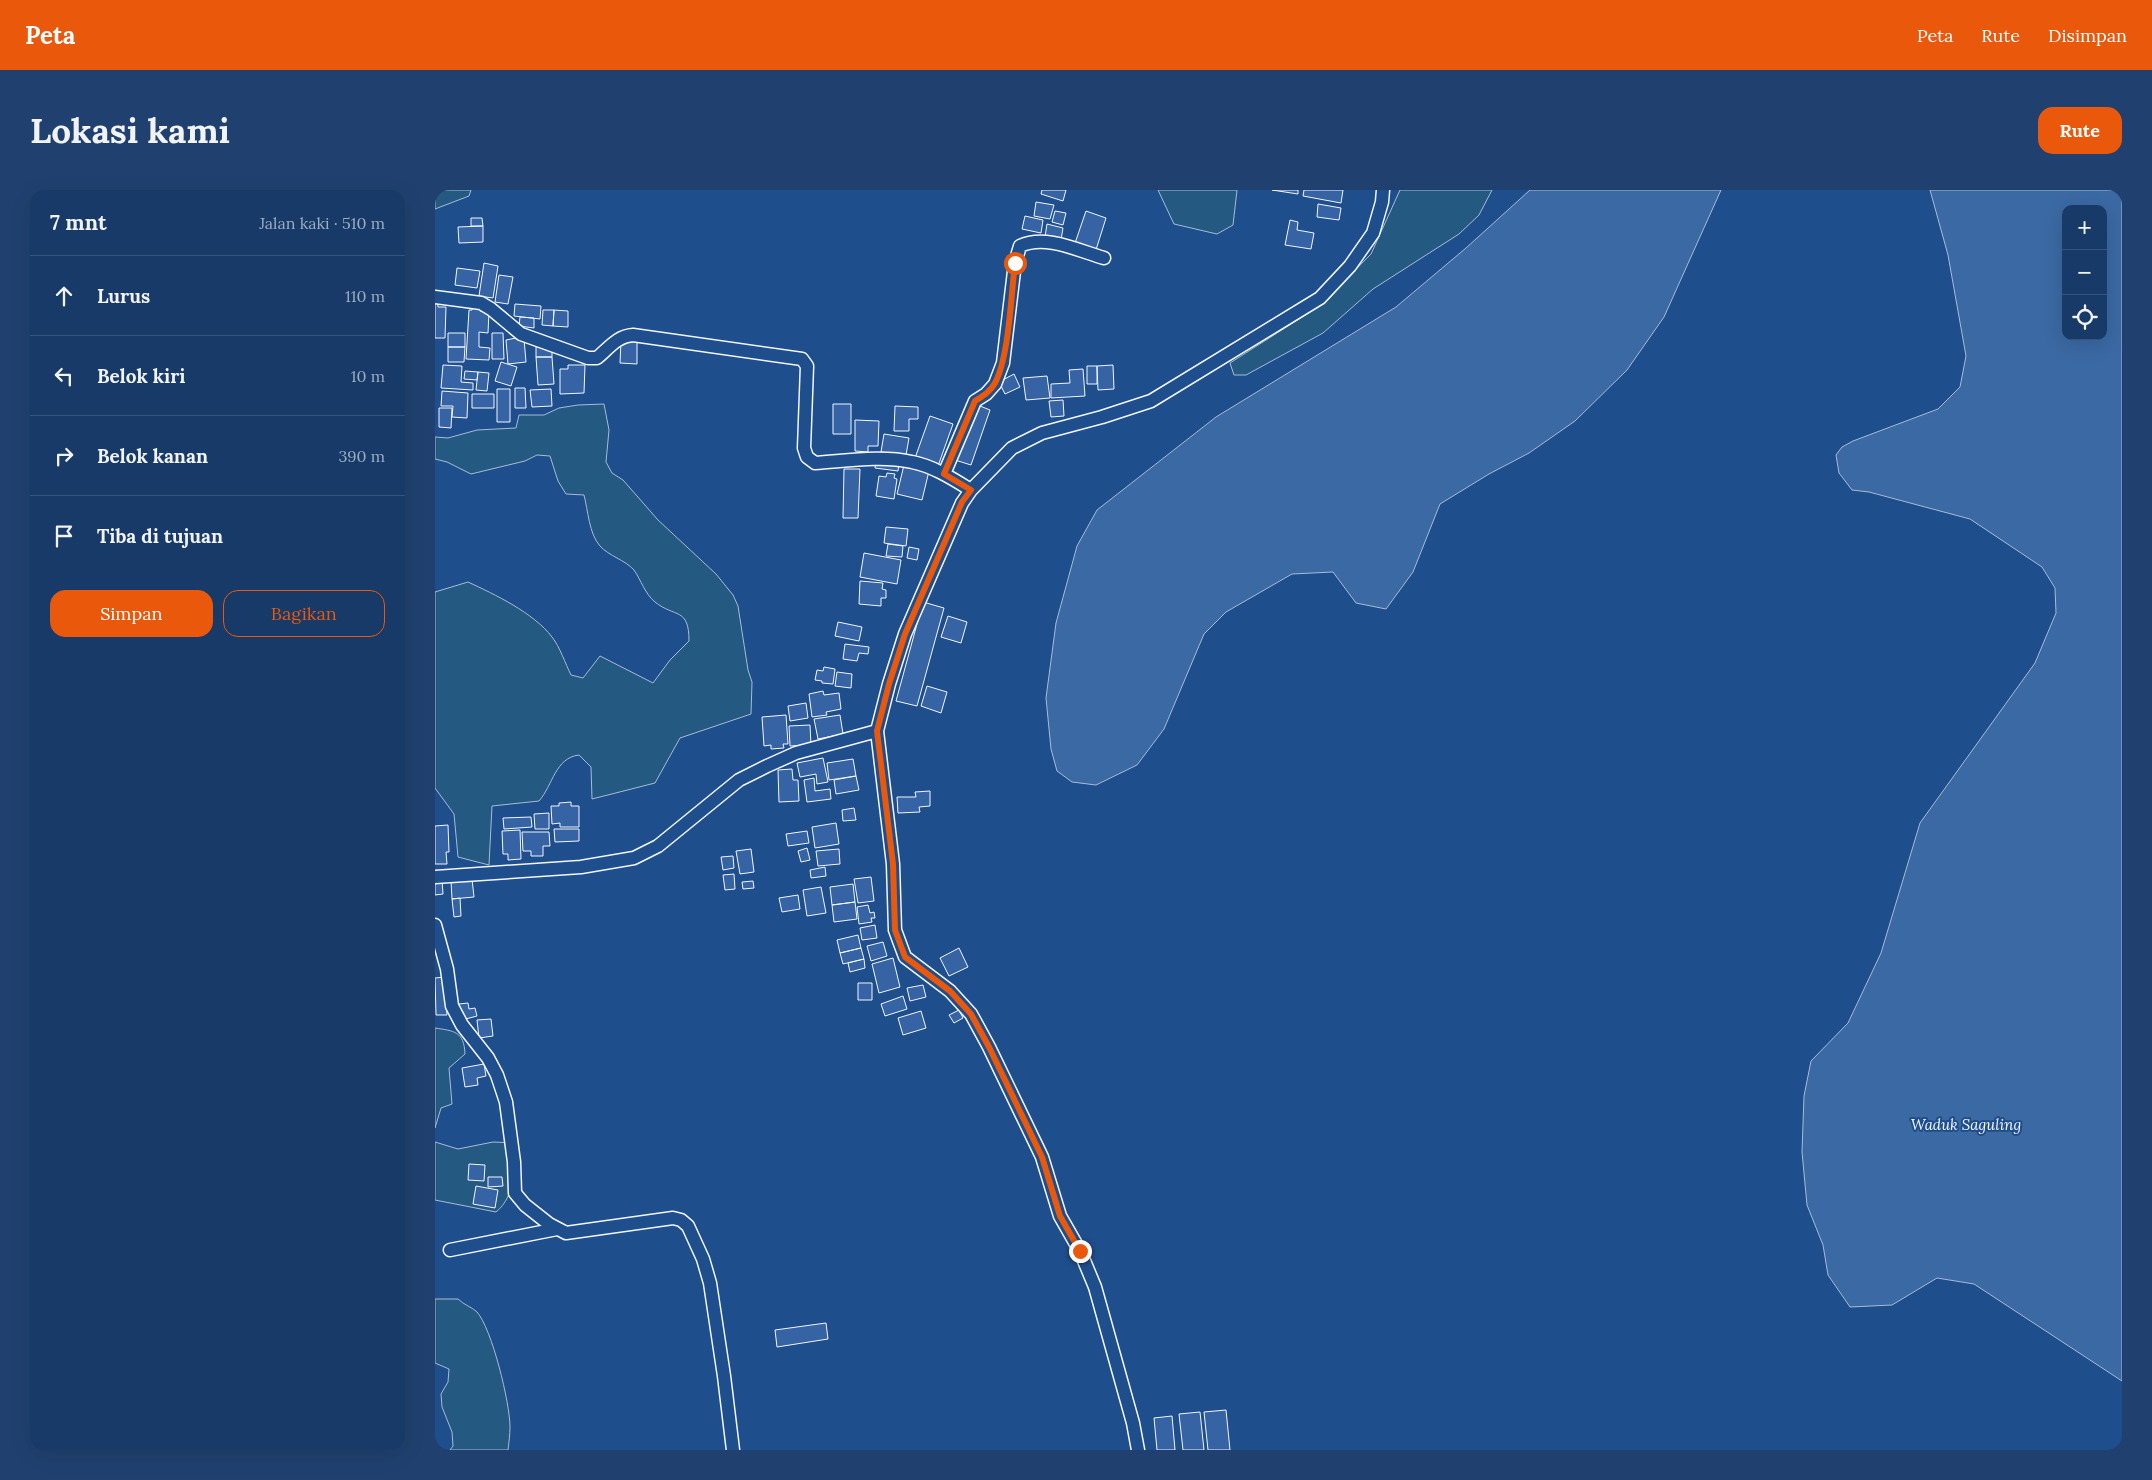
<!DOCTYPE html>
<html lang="id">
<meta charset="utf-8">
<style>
:root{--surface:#173a69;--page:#20416f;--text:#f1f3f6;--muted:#9eadc0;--line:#36547d;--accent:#ea580c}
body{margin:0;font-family:Lora,serif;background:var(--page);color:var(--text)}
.controls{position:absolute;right:15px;top:15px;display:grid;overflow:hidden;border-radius:10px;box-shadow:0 5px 20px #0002}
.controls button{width:45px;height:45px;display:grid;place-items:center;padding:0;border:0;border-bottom:1px solid var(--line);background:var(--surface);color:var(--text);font:25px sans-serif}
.stop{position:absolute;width:15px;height:15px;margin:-11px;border:4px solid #ea580c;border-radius:50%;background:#fff}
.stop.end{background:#ea580c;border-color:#fff;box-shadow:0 1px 5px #0008}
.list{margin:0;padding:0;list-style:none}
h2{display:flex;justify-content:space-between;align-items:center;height:65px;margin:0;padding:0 20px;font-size:21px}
h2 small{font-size:16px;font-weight:400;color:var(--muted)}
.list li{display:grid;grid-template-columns:32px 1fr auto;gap:15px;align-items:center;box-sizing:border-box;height:80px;padding:0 20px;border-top:1px solid var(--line)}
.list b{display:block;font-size:19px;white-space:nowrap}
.list em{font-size:16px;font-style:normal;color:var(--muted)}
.actions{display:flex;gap:10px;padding:15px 20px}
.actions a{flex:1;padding:11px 0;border:1px solid var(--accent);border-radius:15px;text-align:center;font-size:18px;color:var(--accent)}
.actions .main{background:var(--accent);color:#fff}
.icon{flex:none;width:28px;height:28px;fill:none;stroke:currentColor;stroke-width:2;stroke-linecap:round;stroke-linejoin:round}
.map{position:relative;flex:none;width:1687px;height:1260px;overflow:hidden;border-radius:15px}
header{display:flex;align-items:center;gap:30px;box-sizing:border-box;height:70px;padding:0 25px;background:var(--accent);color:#fff}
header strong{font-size:24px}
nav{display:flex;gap:28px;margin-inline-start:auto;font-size:18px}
.intro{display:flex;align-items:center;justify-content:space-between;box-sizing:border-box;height:120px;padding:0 30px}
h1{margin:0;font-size:35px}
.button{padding:12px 22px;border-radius:15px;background:var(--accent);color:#fff;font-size:18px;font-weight:700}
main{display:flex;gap:30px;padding:0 30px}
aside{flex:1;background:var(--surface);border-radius:15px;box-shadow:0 5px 20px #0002}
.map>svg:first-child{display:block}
.green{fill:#245a82;stroke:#a8bbd7}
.water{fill:#3b69a3;stroke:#a8bbd7;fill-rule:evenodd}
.building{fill:#3563a3;stroke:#f2f6ff}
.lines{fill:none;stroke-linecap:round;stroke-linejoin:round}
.street-casing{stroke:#f2f6ff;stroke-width:15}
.street{stroke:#1f4e8c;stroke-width:12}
.route{stroke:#ea580c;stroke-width:6}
.labels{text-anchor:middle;stroke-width:4;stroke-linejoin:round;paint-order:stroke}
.water-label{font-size:15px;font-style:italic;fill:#f2f6ff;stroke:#1f4e8c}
</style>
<header>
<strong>Peta</strong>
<nav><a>Peta</a><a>Rute</a><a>Disimpan</a></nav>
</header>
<div class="intro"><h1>Lokasi kami</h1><a class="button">Rute</a></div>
<main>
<aside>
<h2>7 mnt<small>Jalan kaki · 510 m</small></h2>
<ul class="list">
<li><svg class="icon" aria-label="ahead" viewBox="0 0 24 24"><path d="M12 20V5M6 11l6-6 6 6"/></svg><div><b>Lurus</b></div><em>110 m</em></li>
<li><svg class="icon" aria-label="left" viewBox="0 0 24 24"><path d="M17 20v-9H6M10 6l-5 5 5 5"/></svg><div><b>Belok kiri</b></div><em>10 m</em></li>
<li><svg class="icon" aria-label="right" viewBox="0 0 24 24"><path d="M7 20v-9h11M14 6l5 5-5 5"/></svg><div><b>Belok kanan</b></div><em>390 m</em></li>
<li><svg class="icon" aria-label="arrive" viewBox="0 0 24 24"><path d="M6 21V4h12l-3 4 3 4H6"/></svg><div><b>Tiba di tujuan</b></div></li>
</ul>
<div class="actions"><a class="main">Simpan</a><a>Bagikan</a></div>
</aside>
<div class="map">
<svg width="1687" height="1260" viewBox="0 0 1687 1260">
<rect width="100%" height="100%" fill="#1f4e8c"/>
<path class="green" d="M0 0H36L34 6 0 19Z
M723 0H802L798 35 782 44 739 34Z
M965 0H1057L1044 25 1024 44 938 99 888 143 811 185H799L795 173 886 115 936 64Z
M169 214 174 240 171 272 177 283 188 290 223 330 281 384 298 405 303 416 313 480 317 492 316 524 245 548 220 593 157 609 156 577 144 565C120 568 118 595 104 611L57 616 54 675 23 667 19 624 0 598V402L33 392C59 404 99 423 117 447 125 457 130 473 136 485L148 488 165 466 218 493 235 470 254 451C254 417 240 428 220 412 210 404 206 390 199 380 190 370 174 366 165 356 154 344 153 320 149 305L131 304 123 291 115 266 102 265 90 271 36 284 12 272 0 269V247L13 248 42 240 81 238 84 225H109L124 218 143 215Z
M0 838C19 841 29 841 30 864L14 878 17 914 6 918 0 938Z
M0 952 23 959 58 952 82 953C79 977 81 1006 61 1022L0 1010Z
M0 1109H23C29 1115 37 1117 42 1122 57 1139 75 1213 75 1237 75 1244 74 1252 73 1260H15L18 1256 17 1242 7 1217 6 1204 13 1192 14 1179 0 1173Z"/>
<path class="water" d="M1095 0H1286L1229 127 1192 180 1140 231 1094 263 1054 284 1005 314 978 382 951 419 921 413 898 382 857 384 791 422 769 444 729 539 702 575 661 595 637 592 622 581 616 559 611 508 621 433 642 356 662 320 781 227 961 117 1031 58Z
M1495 0H1687V1191L1539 1094 1502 1088 1457 1115 1415 1117 1393 1085 1388 1055 1372 1015 1367 962 1369 906 1376 871 1413 833 1446 763 1485 633 1600 473 1621 423 1620 398 1607 377 1535 329 1434 302 1417 300 1404 283 1401 265 1407 257 1418 251 1503 219 1525 197 1531 166 1513 65ZM1631 19H1668V146H1631Z"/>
<path class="building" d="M607 0H631L628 11 606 4Z
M837 0H863V4Z
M869 0H908L906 13 868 6Z
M601 12 619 15 615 29 599 26Z
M883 14 906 18 904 30 882 27Z
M620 21 631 23 628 35 617 32Z
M651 21 671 28 660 63 639 56Z
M590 26 608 30 606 43 587 39Z
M36 28H47L48 36H36Z
M855 30 863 32 862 40 879 43 876 59 850 55Z
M612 34 628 38 626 50 610 47Z
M48 36V52L24 53 23 37Z
M49 73 63 76 58 108 44 106Z
M22 78 45 81 42 98 20 95Z
M64 85 78 87 73 114 60 112Z
M0 111H3V117H11L10 148H0Z
M80 114 106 116 105 129 79 126Z
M38 115 45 116V121H54L53 143 44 142V157L55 158 54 170 31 169 34 120H37Z
M108 120H119L118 136 107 135Z
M119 120 133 121V137L118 136Z
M85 127 99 128V138L84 136Z
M13 143H30V157H13Z
M57 143H68L69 169H57Z
M86 147 89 149 91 172 73 174 71 150Z
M186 151 202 152V174L185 173Z
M117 156V167H101V157Z
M13 157H30L29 172H13Z
M101 167H117L119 194 103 195Z
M66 172 82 177 76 196 60 191Z
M8 175 27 176 26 192 38 193V200L6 198Z
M133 175H150L149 203 125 204V179H133Z
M678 175 679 199 663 200 662 176Z
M652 176H662V194H652Z
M648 179 650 206 616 208V194L635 193 634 180Z
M30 181 43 182 42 190 29 189Z
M43 182 54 183 52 201 41 200Z
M579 184 585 197 570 204 564 192Z
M612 186 615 208 591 210 588 188Z
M80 198H90L91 218H80Z
M62 199H75V232H62Z
M116 199 117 216 97 217 95 200Z
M7 201 33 203 32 228 17 227 18 216H6Z
M37 204H59V218H37Z
M628 210 629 226 616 227 614 211Z
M398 214H416V244H398Z
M540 214 555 220 536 275 520 270Z
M460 216 483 217V229H474V241H459Z
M4 218H17L16 238 4 237Z
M495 226 518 234 503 276 480 268Z
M420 230 444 231 443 256H433V262L420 261Z
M449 244 474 248 471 265 446 262Z
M441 270 464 273 463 281 440 278Z
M469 275 494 281 487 310 462 304Z
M409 279H425L423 328H408Z
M452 283 460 284 459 288 462 289 459 309 441 306 444 286 451 287Z
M451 337 473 339 471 356 449 353Z
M453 354 468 356 467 367 451 366Z
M474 357 484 359 482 370 472 368Z
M429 363 466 370 462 394 425 387Z
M425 391 448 393 447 399 451 400V408H446V416L424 414Z
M488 412 509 418 482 516 461 511Z
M513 426 532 432 526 453 506 447Z
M403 432 427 437 424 451 400 446Z
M410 454 434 457 433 464 424 463 422 471 408 469Z
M389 477 400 479 398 494 387 493V491L380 490 382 480 388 481Z
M402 482 417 484 416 498 400 496Z
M492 496 512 502 506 523 486 516Z
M388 501 389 505 404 503 406 519 391 522 392 525 377 527 374 504Z
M371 513 373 528 355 531 353 516Z
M351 525 353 554H348L349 558 336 559V555L329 556 327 527Z
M405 525 408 544 383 549 379 529Z
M375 535 376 555 355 556 354 536Z
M388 568 393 592 382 594 381 584 365 587 362 573Z
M418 569 421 586 394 590 392 573Z
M357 579 358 590H363L364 611 344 612 343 580Z
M421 586 424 600 401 604 399 590Z
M379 588 380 601 395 599 396 609 372 612 369 590Z
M495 601V616L484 617 485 622 463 623 462 607H481L480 602Z
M136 612V616H144V637H125V633L117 634 116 616H124V613Z
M419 618 421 630 408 631 407 620Z
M114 623V639H100L99 624Z
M96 627 97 637 69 639 68 628Z
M401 633 404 654 380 658 377 637Z
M13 635 14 662H11L12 674H0V636Z
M119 639H144V651L120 652Z
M85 640 86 669 73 670V664H68L67 641Z
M372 641 374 653 353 656 351 644Z
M87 642H114L115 656H108V666H96V661H88Z
M372 658 375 670 366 672 363 661Z
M316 659 319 682 305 684 301 661Z
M404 659 405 674 383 676 381 661Z
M298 666 299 678 288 680 286 667Z
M390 677 391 686 376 688 375 680Z
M299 684 300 699 290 700 288 685Z
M436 687 439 711 423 713 419 689Z
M37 689 39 707 17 709 16 691Z
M0 690H7L8 704 0 705Z
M318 691 319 698 308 699 307 692Z
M418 694 420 712 397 715 395 697Z
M386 697 391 723 372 726 368 700Z
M363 705 365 719 347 722 344 708Z
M25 708 26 726 19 727 17 709Z
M420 712 422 729 399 732 397 715Z
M433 715 435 723 439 722 440 728H436L437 732 424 734 422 717Z
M440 735 442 748 427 750 425 738Z
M423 745 426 758 405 763 402 750Z
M448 752 452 766 436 771 432 756Z
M426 758 429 769 408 774 405 763Z
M524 758 533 777 514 786 505 768Z
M458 768 465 797 444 803 437 774Z
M429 769 430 778 415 782 413 773Z
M10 787 12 825H1L0 788Z
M423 793H437V810H423Z
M488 795 491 807 475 811 472 798Z
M468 806 472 819 450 826 446 814Z
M33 813 34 819 40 818 42 826 27 830 24 814Z
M524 820 528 828 519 833 514 825Z
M486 821 491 838 468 845 463 828Z
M56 829 58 846 44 848 42 830Z
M49 874 51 886 42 888 43 895 30 897 27 878Z
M34 974 50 975 49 991 33 990Z
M53 987H67L68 996 53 997Z
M41 996 63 1000 60 1018 38 1014Z
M391 1133 393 1149 342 1157 340 1140Z
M791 1220 795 1260H773L769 1222Z
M765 1222 769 1260H748L744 1224Z
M737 1226 740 1260H722L719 1228Z"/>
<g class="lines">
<g class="street-casing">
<path id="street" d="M0 107 46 113 56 119 86 144 153 168H162C174 158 182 146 198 145L367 169 372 176 369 258 372 267 380 273C411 271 446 265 477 272 498 276 518 289 536 300
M509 284 540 211 551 204 560 194 568 173 580 73 585 56C611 44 644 61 669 68
M0 687 146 677 199 668 223 656 304 590 332 576 361 563 442 541
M0 735 12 779 17 816 27 835 53 868 62 885 71 912 79 972 80 1003 90 1015 114 1034 131 1043 238 1028 246 1030 253 1036 268 1069 275 1093 289 1186 298 1260
M15 1060 122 1039
M703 1260 698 1233 660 1097 645 1061 625 1026 607 967 554 857 536 824 515 801 470 767 460 740 458 674 442 541 454 494 470 444 527 313 536 300 577 258 607 243 667 227 716 211 885 108 915 76 938 43 947 12 948 0"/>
</g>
<use href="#street" class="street"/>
</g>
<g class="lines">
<path class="route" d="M580 73C576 105 574 167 560 193 555 202 548 206 540 211L509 284 536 300 527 312 470 444 454 494 442 541 458 674 460 740 470 767 515 801 536 824 554 857 607 967 625 1026 645 1061"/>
</g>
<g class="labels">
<g class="water-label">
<text x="1531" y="940">Waduk Saguling</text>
</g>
</g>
</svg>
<div class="controls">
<button>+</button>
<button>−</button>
<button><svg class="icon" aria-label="locate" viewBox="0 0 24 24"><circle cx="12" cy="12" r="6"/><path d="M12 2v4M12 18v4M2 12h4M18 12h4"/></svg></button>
</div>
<div class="stop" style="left:580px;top:73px"></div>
<div class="stop end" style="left:645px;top:1061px"></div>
</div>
</main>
